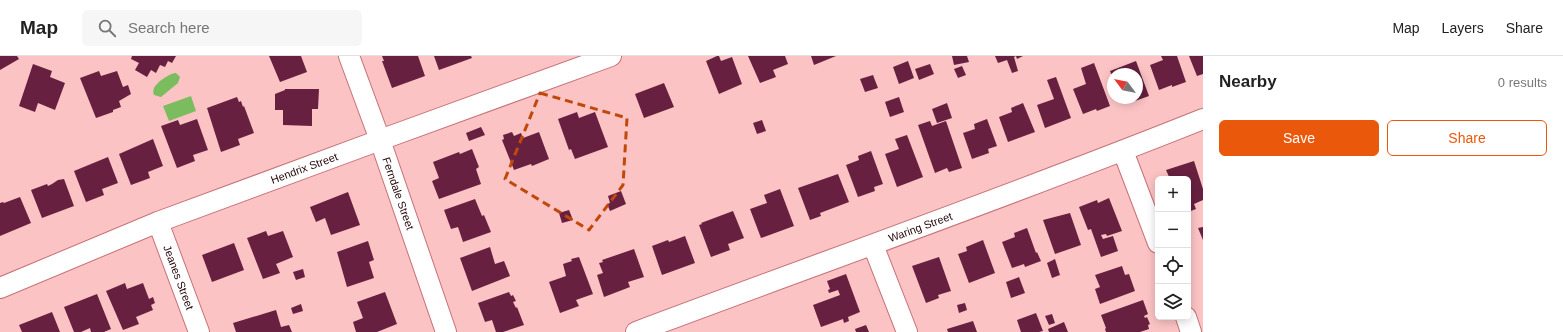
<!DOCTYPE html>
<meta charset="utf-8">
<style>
:root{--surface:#fff;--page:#f6f6f6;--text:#222;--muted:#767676;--line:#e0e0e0;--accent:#ea580c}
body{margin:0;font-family:Helvetica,sans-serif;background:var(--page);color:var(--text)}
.controls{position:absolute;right:12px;bottom:12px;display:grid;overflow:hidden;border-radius:6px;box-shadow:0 2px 10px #0003}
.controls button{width:36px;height:36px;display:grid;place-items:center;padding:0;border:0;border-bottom:1px solid var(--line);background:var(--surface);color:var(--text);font:20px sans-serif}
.compass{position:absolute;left:1107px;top:12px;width:36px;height:36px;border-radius:50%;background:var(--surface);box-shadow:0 2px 10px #0003;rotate:302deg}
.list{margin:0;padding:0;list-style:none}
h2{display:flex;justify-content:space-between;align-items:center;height:52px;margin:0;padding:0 16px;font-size:17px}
h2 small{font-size:13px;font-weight:400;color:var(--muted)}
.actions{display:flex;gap:8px;padding:12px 16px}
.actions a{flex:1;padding:9px 0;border:1px solid var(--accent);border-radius:6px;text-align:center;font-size:14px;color:var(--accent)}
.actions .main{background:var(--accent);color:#fff}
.icon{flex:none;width:22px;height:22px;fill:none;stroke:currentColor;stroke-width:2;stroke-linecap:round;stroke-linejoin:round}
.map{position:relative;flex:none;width:1203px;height:276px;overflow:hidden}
header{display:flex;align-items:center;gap:24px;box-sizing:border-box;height:56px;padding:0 20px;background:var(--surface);border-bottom:1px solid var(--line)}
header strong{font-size:19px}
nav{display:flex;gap:22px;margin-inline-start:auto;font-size:14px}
.search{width:280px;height:36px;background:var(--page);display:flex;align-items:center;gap:10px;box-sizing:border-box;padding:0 14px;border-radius:6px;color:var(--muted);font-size:15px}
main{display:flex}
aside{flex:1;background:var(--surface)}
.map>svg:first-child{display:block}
.water{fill:#7bbd5e}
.building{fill:#682040}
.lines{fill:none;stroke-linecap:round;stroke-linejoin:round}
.minor-casing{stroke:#c77176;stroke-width:22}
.minor{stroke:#fff;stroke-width:20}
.marked{fill:none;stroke:#c1480b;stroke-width:3;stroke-dasharray:8 5;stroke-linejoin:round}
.labels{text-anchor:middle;stroke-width:4;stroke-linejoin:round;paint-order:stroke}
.street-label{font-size:11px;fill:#240508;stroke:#fcd6d6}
</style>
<header>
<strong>Map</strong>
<div class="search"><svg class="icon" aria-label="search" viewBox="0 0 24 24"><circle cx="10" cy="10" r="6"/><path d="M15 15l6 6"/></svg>Search here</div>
<nav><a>Map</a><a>Layers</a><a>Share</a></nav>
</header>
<main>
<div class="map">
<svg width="1203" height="276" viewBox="0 0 1203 276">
<rect width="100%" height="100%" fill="#fbc3c4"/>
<path class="water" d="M176 17 180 21 178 27 161 41 154 39C153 36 153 35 154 32 157 26 170 17 176 17Z
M191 40 196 55 169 65 163 50Z"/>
<path class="building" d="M0 0H17L19 3 0 14Z
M132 0H176L172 7 168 5 165 11 160 9 156 17 151 14 147 21 135 14 139 7 131 3Z
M269 0H301L307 16 280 26Z
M382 0H418L425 20 392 32 382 5H384Z
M434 0H471L472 2 439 14Z
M717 0H719L721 5 732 1 742 28 719 38 706 5Z
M748 0H785L788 8 773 14 776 21 760 27Z
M811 0H836L814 9Z
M952 0H967L969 6 954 9Z
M995 0H1023L1017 3 1016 0 1014 1 1018 15 1012 17 1007 4 998 7Z
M1161 0H1177L1186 26 1172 31V29L1159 34 1150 9 1163 4Z
M1189 0H1203V18L1197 20Z
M908 5 914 22 899 28 893 11Z
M1136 5 1149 40 1135 45V43L1122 48 1120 42H1137V18H1113V23L1110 15Z
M1094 7 1110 50 1097 55 1096 53 1083 58 1073 33 1086 28 1081 12Z
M33 8 52 15 50 21 65 27 55 54 38 47 35 56 19 50Z
M930 8 934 18 919 24 915 13Z
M962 10 966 19 958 22 954 13Z
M99 15 101 20 117 15 123 31 128 29 131 38 119 45 121 51 113 54V56L96 62 80 22Z
M873 19 878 32 865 36 860 23Z
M1056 21 1071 62 1045 72 1037 49 1054 43 1047 24Z
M664 27 674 51 644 62 635 38Z
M285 33H319L318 53H312V70L283 69V54H275V38L285 34Z
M237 41 239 46 241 45 243 51 244 50 254 77 238 83 240 89 221 96 207 52Z
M899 41 904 56 890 61 885 46Z
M947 47 952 62 937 67 932 53Z
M1023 47 1035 76 1008 86 999 61 1012 56 1011 52Z
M577 56 579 62 595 56 608 91 575 103 571 93 569 94 558 63Z
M197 63 208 94 193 99 195 105 177 112 161 70 178 64 180 69Z
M987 63 997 90 988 93 989 97 972 103 963 77 975 73 974 68Z
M762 64 766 75 757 78 753 67Z
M930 65 932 70 946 65 962 112 949 116 947 112 935 117 918 69Z
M481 71 485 79 469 85 466 77Z
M512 76 514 80 521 77 523 82 539 76 549 103 532 110 531 108 514 114 502 84 504 83 503 79Z
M907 79 923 121 897 131 885 98 899 93 895 83Z
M153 83 163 110 148 116 150 122 131 129 119 98Z
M472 93 479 111 476 113 481 128 439 143 432 125 439 122 433 106 459 96 460 98Z
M871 95 883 128 874 131 875 135 858 141 846 109 859 104 858 100Z
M108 101 118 127 102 133 104 139 86 146 74 115Z
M1194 105 1203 133V144L1194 148 1196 153 1188 156V123H1170L1166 114Z
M838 118 849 146 820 157 821 160 810 164 798 132Z
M64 123 74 150 42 162 31 134 47 128 48 130 52 128 58 124Z
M780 133 794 170 761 182 750 153 767 147 764 139Z
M621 135 626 148 610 155 607 148 610 147 608 140Z
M348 136 360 169 331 179 325 162 316 166 310 151Z
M20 141 31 167 0 180V147L3 146 4 147Z
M1109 142 1122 175 1107 180 1106 178 1101 179 1103 183 1113 180 1118 195 1101 201 1091 173 1088 174 1079 151 1097 144 1098 147Z
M475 143 482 160 484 159 491 176 463 186 458 171 451 173 444 154Z
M569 154 573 164 562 167 559 157Z
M733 155 744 182 728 188 730 194 711 201 699 169 702 168 701 167Z
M1070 157 1081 189 1055 198 1043 164Z
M1203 171V184L1198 172Z
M1027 172 1036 197 1037 196 1041 205 1025 211 1024 208 1012 212 1002 186 1015 181 1014 177Z
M266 175 268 180 283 175 293 201 276 208 280 217 263 223 247 182Z
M685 180 695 207 662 219 652 190 668 184 669 186Z
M983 184 995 217 969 227 958 198 967 195 966 191Z
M368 185 374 204 369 206 374 222 347 231 337 196Z
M234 187 244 214 212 226 202 199Z
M490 191 495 208 504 205 510 220 472 235 460 202Z
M634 193 644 221 628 226 630 231 604 241 597 219 603 217 599 207 603 206 602 204Z
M579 201 593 238 576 244 579 250 560 257 549 226 566 220 563 208 572 205 571 203Z
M939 201 951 235 938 239 939 242 926 247 912 210Z
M1055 203 1060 219 1052 222 1047 207Z
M1122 210 1125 219 1129 218 1135 235 1100 248 1095 233 1100 231 1095 219Z
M303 213 305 221 296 224 293 216Z
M846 218 860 256 848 261 849 265 844 267 843 263 821 271 813 249 840 239 838 234 829 237 828 234 830 233 827 225Z
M1019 221 1025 237 1011 242 1006 226Z
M125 227 127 233 143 227 149 243 153 241 155 247 151 249 153 254 136 261 139 268 123 274 106 235Z
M385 236 397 268 377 276H356L353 266 363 262 357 246Z
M509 236 511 240 513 239 516 245 513 246 516 252 517 251 524 269 503 276H496L492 264 485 266 478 247Z
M97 238 111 273 104 276H91L90 272 81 276H74L64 251Z
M1143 244 1148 258 1144 260 1145 262 1147 261 1150 268 1148 269 1149 273 1140 276H1106L1105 273 1106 272 1101 259Z
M965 247 967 254 959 257 957 249Z
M301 248 303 255 293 258 291 252Z
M276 254 281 271 289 269 292 276H236L233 267Z
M52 256 60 276H22L19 269Z
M1036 257 1043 275 1039 276H1021L1017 264Z
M1052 258 1055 267 1049 269 1045 260Z
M973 265 977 276H948L947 273Z
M1064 266 1068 276H1049L1048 273Z
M866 269 869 276H856L855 273Z"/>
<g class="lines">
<g class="minor-casing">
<g id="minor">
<path id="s1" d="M349 0 380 84 446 276"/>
<path d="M1123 95 1158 187"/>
<path id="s2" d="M158 166 199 276"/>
<path d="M873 189 907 276"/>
<path id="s3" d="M0 232 158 166 380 84 611 0"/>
<path d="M1186 261 1191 276"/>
<path id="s4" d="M636 276C825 205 1016 138 1203 63"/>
</g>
</g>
<use href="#minor" class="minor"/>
</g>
<path class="marked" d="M540 37 627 62 623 129 589 174 505 123Z"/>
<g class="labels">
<g class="street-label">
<text dy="4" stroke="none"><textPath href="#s3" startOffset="327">Hendrix Street</textPath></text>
<text dy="4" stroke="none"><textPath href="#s1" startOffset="146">Ferndale Street</textPath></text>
<text dy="4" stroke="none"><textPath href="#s4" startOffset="303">Waring Street</textPath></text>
<text dy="4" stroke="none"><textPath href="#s2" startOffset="59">Jeanes Street</textPath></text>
</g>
</g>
</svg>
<div class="controls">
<button>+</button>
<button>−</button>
<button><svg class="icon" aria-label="locate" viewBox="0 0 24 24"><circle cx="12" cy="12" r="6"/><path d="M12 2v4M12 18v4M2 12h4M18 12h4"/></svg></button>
<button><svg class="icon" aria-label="layers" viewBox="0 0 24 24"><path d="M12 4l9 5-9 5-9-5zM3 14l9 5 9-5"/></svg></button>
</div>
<svg class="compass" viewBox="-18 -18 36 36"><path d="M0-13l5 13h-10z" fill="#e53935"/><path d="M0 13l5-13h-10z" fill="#767676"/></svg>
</div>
<aside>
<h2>Nearby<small>0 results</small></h2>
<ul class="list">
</ul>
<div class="actions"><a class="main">Save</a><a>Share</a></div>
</aside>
</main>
